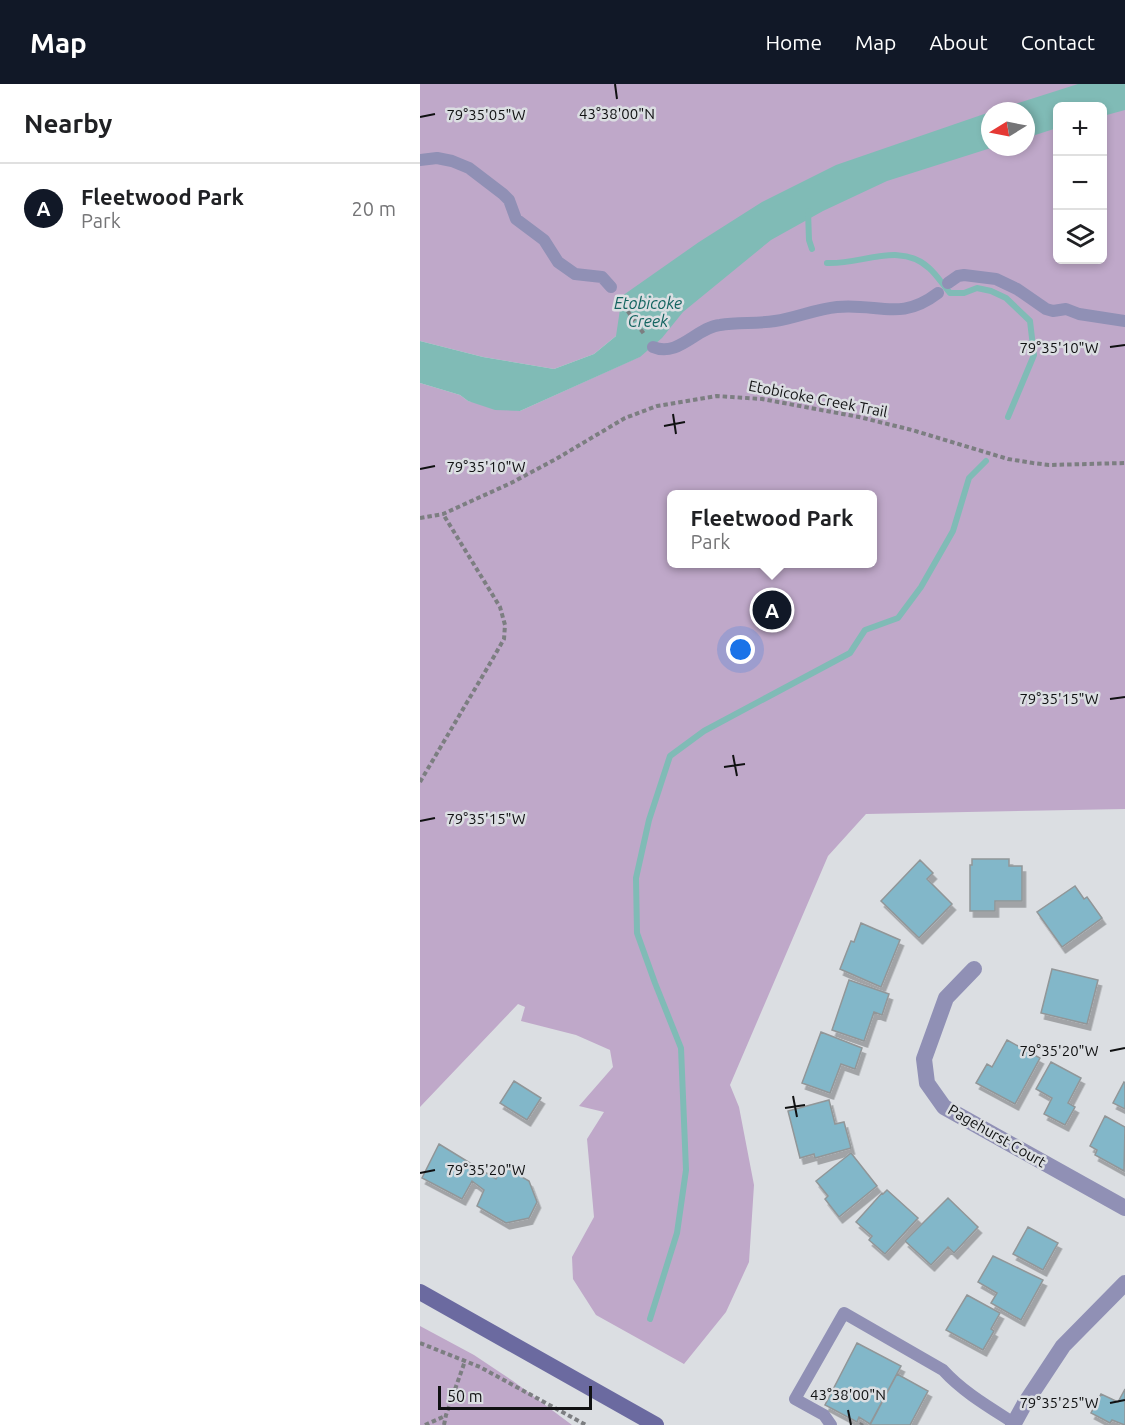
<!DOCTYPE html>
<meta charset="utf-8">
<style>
:root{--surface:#fff;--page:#f6f6f6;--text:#202124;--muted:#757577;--line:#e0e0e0;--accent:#111827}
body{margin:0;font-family:Ubuntu,sans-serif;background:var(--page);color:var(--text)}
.controls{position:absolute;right:18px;top:18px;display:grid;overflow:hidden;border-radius:9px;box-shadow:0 3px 9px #0003}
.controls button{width:54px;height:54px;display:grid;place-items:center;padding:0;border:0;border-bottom:2px solid var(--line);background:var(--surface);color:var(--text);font:30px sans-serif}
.compass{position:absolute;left:561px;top:18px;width:54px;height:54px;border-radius:50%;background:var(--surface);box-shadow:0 3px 9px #0003;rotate:260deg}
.scale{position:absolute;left:18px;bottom:15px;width:154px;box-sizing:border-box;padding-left:6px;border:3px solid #101112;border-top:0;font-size:16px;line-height:21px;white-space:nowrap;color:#101112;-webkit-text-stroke:4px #dbdee2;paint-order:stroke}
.you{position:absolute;left:321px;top:566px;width:21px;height:21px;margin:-15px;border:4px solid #fff;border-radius:50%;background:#1a73e8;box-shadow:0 0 0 9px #1a73e833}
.badge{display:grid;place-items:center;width:39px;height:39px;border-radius:50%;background:var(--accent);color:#fff;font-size:20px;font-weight:700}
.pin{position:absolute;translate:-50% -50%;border:3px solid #fff;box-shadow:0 2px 6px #0006}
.popup{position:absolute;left:247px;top:406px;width:210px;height:78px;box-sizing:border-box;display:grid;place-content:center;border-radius:9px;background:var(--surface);filter:drop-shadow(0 2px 4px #0005);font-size:20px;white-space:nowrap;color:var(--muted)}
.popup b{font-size:22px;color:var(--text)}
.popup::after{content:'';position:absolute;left:50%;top:100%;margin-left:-12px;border:12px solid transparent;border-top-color:var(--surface)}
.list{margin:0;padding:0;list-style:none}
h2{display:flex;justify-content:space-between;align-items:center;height:78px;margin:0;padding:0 24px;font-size:26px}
h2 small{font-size:20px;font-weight:400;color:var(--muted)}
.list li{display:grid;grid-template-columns:39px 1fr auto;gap:18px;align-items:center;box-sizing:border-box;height:90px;padding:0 24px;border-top:2px solid var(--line)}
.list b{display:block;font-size:22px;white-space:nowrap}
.list p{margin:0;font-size:20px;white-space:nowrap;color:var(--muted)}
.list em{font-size:20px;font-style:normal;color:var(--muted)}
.icon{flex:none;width:33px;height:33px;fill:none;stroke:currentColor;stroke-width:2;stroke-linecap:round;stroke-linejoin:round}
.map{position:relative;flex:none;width:705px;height:1341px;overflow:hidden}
header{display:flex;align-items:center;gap:36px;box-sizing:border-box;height:84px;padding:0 30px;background:var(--accent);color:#fff}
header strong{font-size:28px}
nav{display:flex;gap:33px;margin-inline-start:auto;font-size:21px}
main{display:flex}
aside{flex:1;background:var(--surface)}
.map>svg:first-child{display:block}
.green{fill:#bfa8c9;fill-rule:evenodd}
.water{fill:#80bbb6}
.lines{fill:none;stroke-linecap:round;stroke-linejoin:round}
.stream{stroke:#80bbb6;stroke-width:6}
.building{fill:#82b7c9;stroke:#919698;stroke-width:1.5;filter:url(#shadow)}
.path{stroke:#7c7e81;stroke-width:4;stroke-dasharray:4.5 3;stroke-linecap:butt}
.service{stroke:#9090b5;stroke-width:12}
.minor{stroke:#9090b5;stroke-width:16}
.secondary{stroke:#6b6aa0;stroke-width:16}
.ticks{fill:none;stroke:#101112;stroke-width:2}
.labels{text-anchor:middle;stroke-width:5;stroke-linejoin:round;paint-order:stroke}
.street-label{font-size:15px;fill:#101112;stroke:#dbdee2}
.water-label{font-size:16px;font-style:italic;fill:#136460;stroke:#dbdee2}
.ticks-label{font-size:15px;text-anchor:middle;fill:#101112;stroke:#dbdee2;stroke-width:5;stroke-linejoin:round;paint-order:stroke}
</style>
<header>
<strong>Map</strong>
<nav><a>Home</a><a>Map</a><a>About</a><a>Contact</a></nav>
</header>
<main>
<aside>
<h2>Nearby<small></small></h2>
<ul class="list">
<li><span class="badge">A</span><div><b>Fleetwood Park</b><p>Park</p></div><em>20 m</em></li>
</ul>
</aside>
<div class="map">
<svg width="705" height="1341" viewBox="0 0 705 1341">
<defs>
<filter id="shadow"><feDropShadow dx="3.5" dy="6" stdDeviation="0" flood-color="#0004"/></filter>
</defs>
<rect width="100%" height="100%" fill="#dbdee2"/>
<path class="green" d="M0 0H705V725L446 730 408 772 310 1001 319 1023 334 1101 329 1178 306 1228 264 1280 176 1231 153 1195 152 1173 174 1133 167 1055 184 1028 159 1022 193 983 190 966 156 951 101 937 105 923 98 920 0 1023V299L40 311 48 317 100 327 219 273 196 252 174 270 134 285 63 273 0 257ZM638 22H682V176H638ZM570 27H606V63H570ZM252 410H452V480H252Z
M0 1242 54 1271 93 1297 152 1341H0Z"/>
<path class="water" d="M658 0H705V26L683 32 682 22H638L637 44 606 54V27H573Z
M570 28V63H574L467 97 403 127 351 156 263 228 242 254 220 273 100 327 75 326 48 317 40 311 0 299V257L63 273 134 285 174 270 196 252 202 212 279 158 342 118 416 81Z"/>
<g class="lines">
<path class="stream" d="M388 127 389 156 392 165
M407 179C441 181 480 157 509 184 517 191 523 201 530 209H544L557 204 571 207 586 214 610 237 614 271 588 333
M230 1235 257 1149 266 1086 261 964 235 899 217 849 216 794 229 736 250 672 284 647 430 569 445 546 478 534 501 503 533 447 549 394 566 377"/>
</g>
<path class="building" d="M552 775H589V782H602V817H575V827H550V781H552Z
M500 776 513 789 507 795 532 820 499 854 461 817Z
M655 802 664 815 667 813 682 834 642 863 617 828Z
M441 839 480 856 461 903 420 885 431 857 434 858Z
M632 885 678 896 667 940 621 929Z
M429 896 469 910 462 931 454 928 444 957 412 946Z
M401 948 442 964 435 985 421 980 410 1009 382 999Z
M587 956 620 974 595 1020 556 999 567 980 572 983Z
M631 978 661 994 648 1019 655 1023 645 1041 624 1030 632 1014 616 1005Z
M94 997 121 1014 107 1036 80 1019Z
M704 998 705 999V1025L693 1019Z
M409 1016 415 1040 424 1038 431 1064 395 1074 394 1070 380 1074 368 1027Z
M685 1032 705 1043 704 1087 675 1071 677 1066 670 1062Z
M19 1060 76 1095 83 1082 109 1097 117 1118 109 1134 86 1139 57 1122 64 1106 52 1097 42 1115 2 1094Z
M431 1069 457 1102 419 1133 405 1115 408 1112 396 1097Z
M467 1106 498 1134 465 1170 449 1156 452 1152 436 1138 462 1109 463 1110Z
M528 1114 558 1143 534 1169 528 1163 511 1181 485 1157Z
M608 1143 638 1159 623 1186 593 1170Z
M573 1172 623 1196 601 1236 571 1219 577 1209 558 1198Z
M547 1211 580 1229 571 1245 574 1247 563 1266 526 1246Z
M437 1259 481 1282 450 1340 439 1333 437 1338 405 1321Z
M477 1290 508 1307 490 1341H450Z
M705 1305V1341L692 1336 690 1339 671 1329 681 1310 698 1318Z"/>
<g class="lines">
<path class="path" d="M199 215 224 250
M0 434 23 430 91 399 136 375 205 334 237 322 297 312 342 315 439 333 492 346 588 375 613 379 629 381 705 379
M0 698 72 576 84 555 85 541 80 523 23 430
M0 1259 60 1283 166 1341
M5 1341 25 1332
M24 1341 26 1331 45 1277
M441 1341 442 1339"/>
<path class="service" d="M0 76 17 74 32 77 49 84 83 110 89 116 96 135 124 156 138 178 155 190 182 193 191 203
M528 199 538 192 544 191 576 195 597 205 626 225 633 227 646 225 659 230 705 237
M233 263C258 274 277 243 300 241 318 238 337 240 355 237 376 234 396 225 417 223 459 219 480 238 518 209
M411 1341 404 1331 375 1315 424 1229 523 1286C543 1308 569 1323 594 1339"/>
<path class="minor" d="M554 885 526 914 504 975 507 999 524 1023 705 1124
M593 1341 604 1321 643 1262 705 1199"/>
<path class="secondary" d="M0 1208 236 1341"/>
</g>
<path class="ticks" d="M195 0 197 15M0 33 15 30M690 263 705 261M253 330 256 350M244 342 265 338M0 385 15 382M690 615 705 613M313 671 317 692M304 683 325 680M0 737 15 734M690 967 705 964M373 1012 377 1033M365 1024 385 1021M0 1089 15 1086M690 1319 705 1316M428 1326 431 1341"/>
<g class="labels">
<g class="street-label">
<text transform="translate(398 315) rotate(11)" y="5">Etobicoke Creek Trail</text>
<text transform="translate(577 1052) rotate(30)" y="5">Pagehurst Court</text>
</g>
<g class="water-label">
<text x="228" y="225">Etobicoke<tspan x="228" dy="18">Creek</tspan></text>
</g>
</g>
<g class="ticks-label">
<text x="197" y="35">43°38'00"N</text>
<text x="66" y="36">79°35'05"W</text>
<text x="639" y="269">79°35'10"W</text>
<text x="66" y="388">79°35'10"W</text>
<text x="639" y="620">79°35'15"W</text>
<text x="66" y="740">79°35'15"W</text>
<text x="639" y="972">79°35'20"W</text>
<text x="66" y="1091">79°35'20"W</text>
<text x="428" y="1316">43°38'00"N</text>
<text x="639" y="1324">79°35'25"W</text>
</g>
</svg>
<div class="controls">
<button>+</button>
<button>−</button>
<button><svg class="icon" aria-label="layers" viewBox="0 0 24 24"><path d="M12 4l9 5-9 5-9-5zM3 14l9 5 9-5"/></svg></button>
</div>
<svg class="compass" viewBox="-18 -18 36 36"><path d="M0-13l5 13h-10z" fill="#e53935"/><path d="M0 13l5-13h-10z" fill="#757577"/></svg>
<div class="scale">50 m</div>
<div class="you"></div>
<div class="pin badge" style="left:352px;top:526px">A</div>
<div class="popup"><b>Fleetwood Park</b>Park</div>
</div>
</main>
